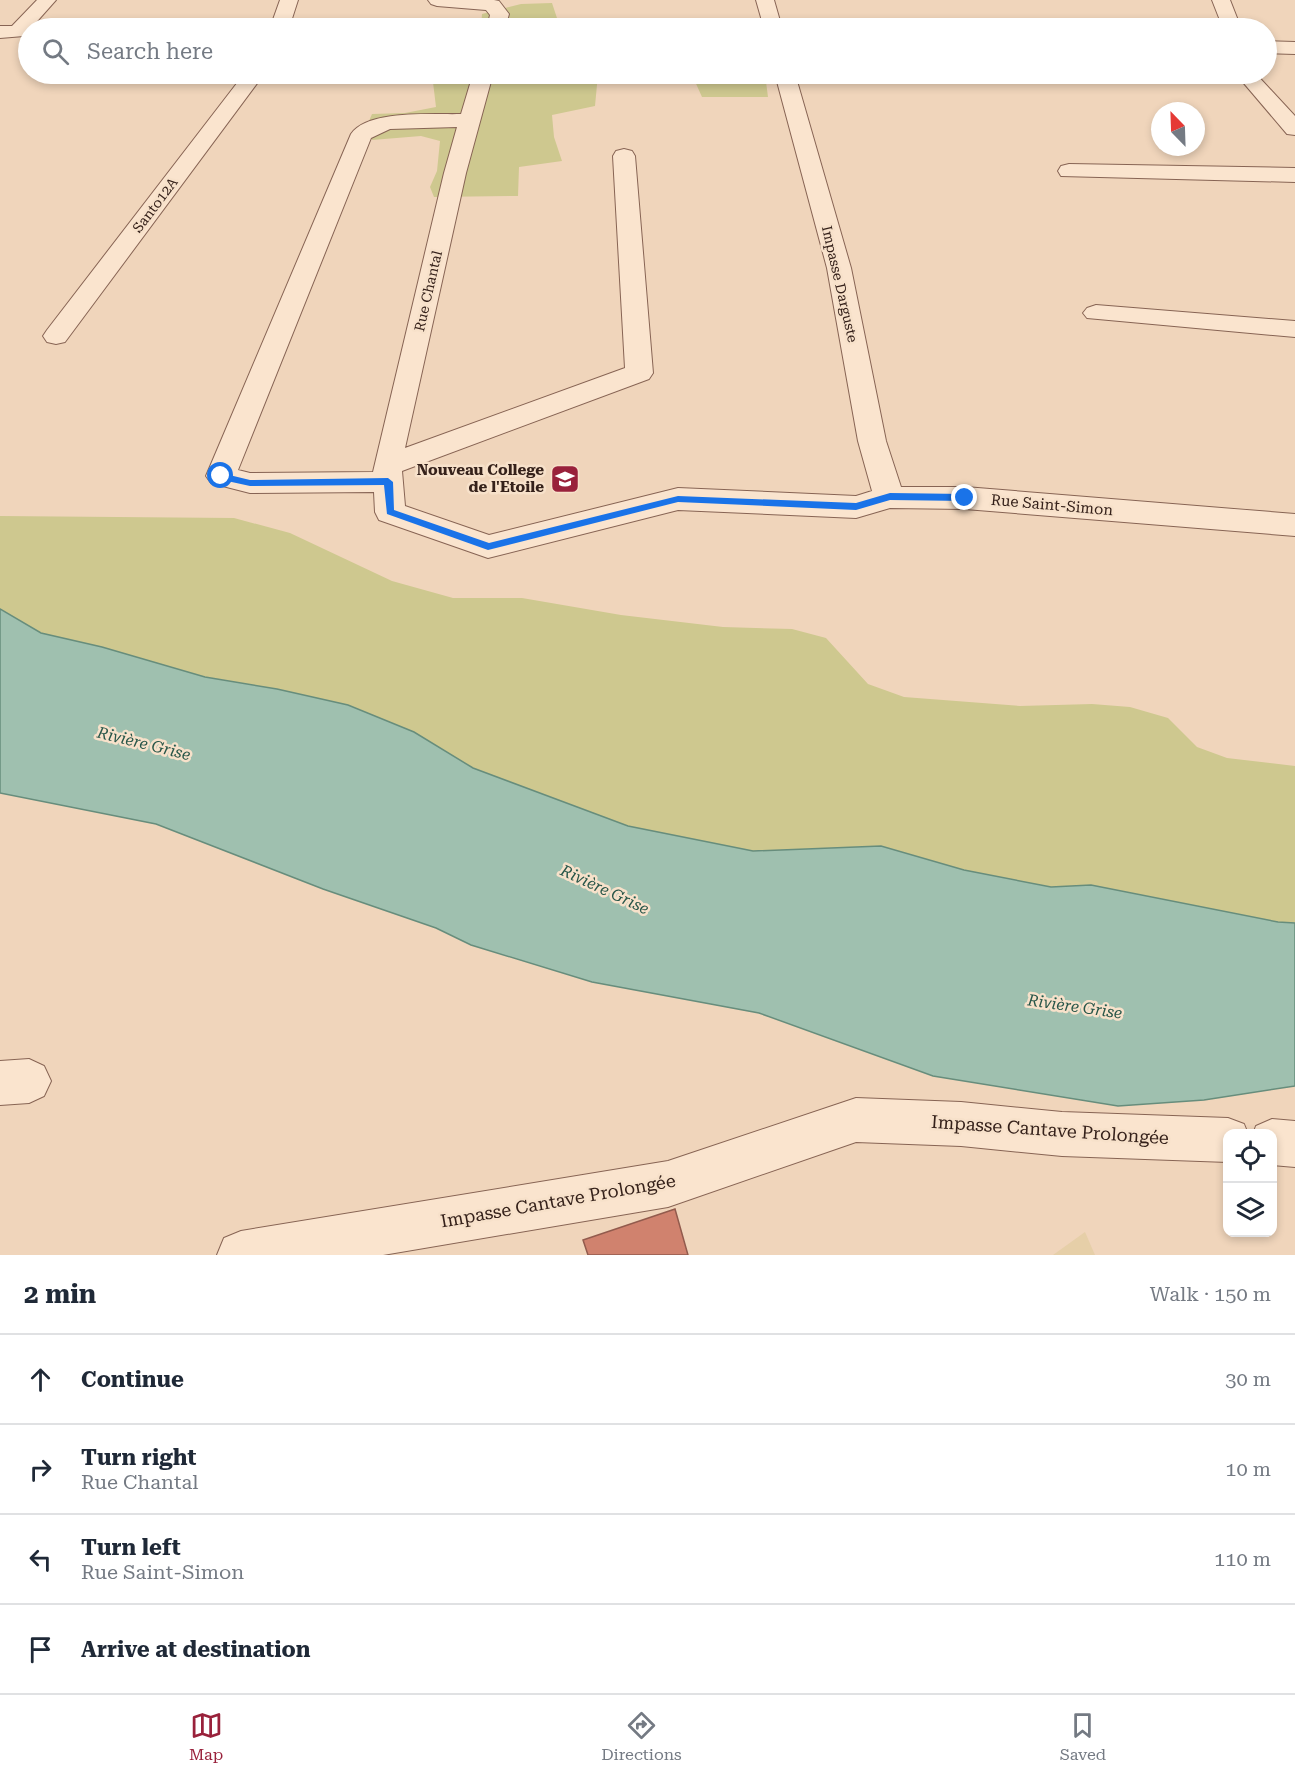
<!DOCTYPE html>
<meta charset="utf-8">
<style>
:root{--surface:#fff;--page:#f6f6f7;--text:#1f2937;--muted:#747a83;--line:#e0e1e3;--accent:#99213b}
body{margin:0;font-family:"Roboto Serif",serif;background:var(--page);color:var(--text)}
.controls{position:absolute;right:18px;bottom:18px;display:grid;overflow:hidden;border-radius:12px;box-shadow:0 3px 9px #0003}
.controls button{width:54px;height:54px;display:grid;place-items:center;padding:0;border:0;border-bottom:2px solid var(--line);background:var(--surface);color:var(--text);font:30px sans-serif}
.compass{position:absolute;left:1151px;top:102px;width:54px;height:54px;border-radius:50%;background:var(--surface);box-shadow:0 3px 9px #0003;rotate:337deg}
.stop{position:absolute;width:18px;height:18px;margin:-14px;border:4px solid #1a73e8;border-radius:50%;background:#fff}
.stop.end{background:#1a73e8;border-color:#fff;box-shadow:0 2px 6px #0008}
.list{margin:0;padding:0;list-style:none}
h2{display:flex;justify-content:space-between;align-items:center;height:78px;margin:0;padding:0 24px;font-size:26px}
h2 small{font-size:20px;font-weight:400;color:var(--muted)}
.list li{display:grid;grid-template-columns:39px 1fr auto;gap:18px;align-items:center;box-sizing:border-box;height:90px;padding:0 24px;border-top:2px solid var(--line)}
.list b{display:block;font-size:22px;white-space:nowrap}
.list p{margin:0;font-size:20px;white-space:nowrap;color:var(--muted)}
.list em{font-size:20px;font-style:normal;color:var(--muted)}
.icon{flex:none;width:33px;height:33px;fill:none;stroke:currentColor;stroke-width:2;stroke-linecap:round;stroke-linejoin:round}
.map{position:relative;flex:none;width:1295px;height:1255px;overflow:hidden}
.search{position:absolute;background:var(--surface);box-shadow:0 3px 9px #0003;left:18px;right:18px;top:18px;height:66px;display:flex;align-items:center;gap:15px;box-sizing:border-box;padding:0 21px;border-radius:33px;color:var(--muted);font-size:22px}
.sheet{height:438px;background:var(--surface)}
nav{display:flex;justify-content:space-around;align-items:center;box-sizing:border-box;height:84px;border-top:2px solid var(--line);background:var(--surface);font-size:16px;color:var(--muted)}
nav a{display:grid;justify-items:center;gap:3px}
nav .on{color:var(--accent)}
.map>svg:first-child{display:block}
.farmland{fill:#e6cfa8}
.green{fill:#cec88f}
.water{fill:#9fc0af;stroke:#678d7c;stroke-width:1.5}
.building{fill:#d0826e;stroke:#925b4d;stroke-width:1.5}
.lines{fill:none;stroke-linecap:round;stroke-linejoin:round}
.minor-casing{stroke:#876454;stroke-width:2}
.minor{fill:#fae4ce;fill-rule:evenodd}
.route{fill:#1a73e8}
.labels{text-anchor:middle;stroke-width:5;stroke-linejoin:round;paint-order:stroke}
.far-street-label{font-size:14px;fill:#35211a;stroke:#f7e1ca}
.poi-label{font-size:15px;font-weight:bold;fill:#35211a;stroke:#f7e1ca;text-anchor:end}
.street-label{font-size:15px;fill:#35211a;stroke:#f7e1ca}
.water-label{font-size:16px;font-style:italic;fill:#285649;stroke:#f7e1ca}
.near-street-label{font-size:18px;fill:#35211a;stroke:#f7e1ca}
</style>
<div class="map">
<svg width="1295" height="1255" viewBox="0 0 1295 1255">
<rect width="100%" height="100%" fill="#f0d5bb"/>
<path class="farmland" d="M1085 1232 1095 1255H1053Z"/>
<path class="green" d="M552 3 557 18 553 28H481L482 14 521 4Z
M432 74H598L595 106 552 115 554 137 562 161 519 167 518 196 434 197 430 187 437 171 440 141 421 136 372 140 369 121 372 114 405 113 436 107Z
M661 74H765L768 97H702L693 77 665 79Z
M0 516 234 518 290 533 392 581 453 598H522L621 615 723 627 792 629 826 638 868 684 904 697 1020 706 1092 704 1130 707 1168 718 1197 747 1227 758 1295 766V923L1278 922 1091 885 1051 887 964 870 881 846 753 851 628 826 473 768 414 732 277 689 205 677 41 633 0 609Z"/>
<path class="water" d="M0 609 41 633 102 647 205 677 277 689 348 705 414 732 473 768 628 826 753 851 881 846 964 870 1051 887 1091 885 1278 922 1295 923V1086L1204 1100 1118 1106 933 1076 759 1013 592 982 471 945 436 928 323 889 156 824 0 793Z"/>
<path class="building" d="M675 1209 688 1255H588L583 1240Z"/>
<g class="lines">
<g class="minor-casing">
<path id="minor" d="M37 0H56L24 36 0 38V26H12Z
M280 0H298L289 28H270Z
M428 0H494L499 1 509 14 505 28H487L490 15 486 10 437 6 431 4Z
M756 0H774L782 28H764Z
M1212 0H1230L1241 28H1223Z
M1266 41 1295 42V54L1266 53Z
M244 74H264L65 342 56 344 47 342 43 336 47 330Z
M473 74H493L466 173 405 448 625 368 613 156 616 151 624 149 632 151 635 156 653 373 649 379 402 471 405 506 489 535 678 488 856 496 872 491 858 441 827 268 775 74H795L851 268 886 441 901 487H965L1295 514V536L965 509 890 508 856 518 678 510 488 558 379 520 375 512 374 492 250 493 211 483 206 476 351 134C368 109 434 115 461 114ZM457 127 444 173 373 472 250 473 238 470 371 138 390 129Z
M914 74H1233L1230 78 1223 80 922 83 915 81 912 77Z
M1236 74H1256L1295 116V135L1287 134Z
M1069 164 1295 168V182L1061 176 1058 171 1061 166Z
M1096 305 1295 321V337L1087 318 1083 313 1087 308Z
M29 1059 44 1066 51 1081 44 1096 29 1103 0 1105V1061Z
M856 1098 961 1102 1062 1112 1228 1118 1244 1124 1248 1134H1228V1162L1062 1156 961 1146 856 1142 668 1207 383 1255H217L224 1238 241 1231 668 1161Z
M1272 1119 1295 1121V1167L1272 1165V1134H1253L1256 1126Z"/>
</g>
<use href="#minor" class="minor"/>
</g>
<path class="route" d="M221 473 250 480 388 478 393 482 394 510 489 543 678 496 856 503 890 493 965 494 970 498 965 501 890 500 856 510 678 502 488 550 387 514 384 485 250 486 218 479V474Z"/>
<defs>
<g id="school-square" transform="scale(1.5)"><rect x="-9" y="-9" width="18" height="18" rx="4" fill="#99213b" stroke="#f7e1ca"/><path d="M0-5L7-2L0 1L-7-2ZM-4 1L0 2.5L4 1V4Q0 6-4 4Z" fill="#fff"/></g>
</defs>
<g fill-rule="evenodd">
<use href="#school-square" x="565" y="479"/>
</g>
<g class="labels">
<g class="far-street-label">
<text transform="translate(155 205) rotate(-53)" y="5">Santo12A</text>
<text transform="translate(840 284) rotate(77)" y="5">Impasse Darguste</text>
<text transform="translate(428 291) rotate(-77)" y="5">Rue Chantal</text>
</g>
<g class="poi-label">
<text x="544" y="475">Nouveau College<tspan x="544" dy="17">de l'Etoile</tspan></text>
</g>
<g class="street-label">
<text transform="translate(1052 505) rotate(5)" y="5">Rue Saint-Simon</text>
</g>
<g class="water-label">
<text transform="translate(144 743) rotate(14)" y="6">Rivière Grise</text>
<text transform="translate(605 889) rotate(25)" y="6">Rivière Grise</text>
<text transform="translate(1075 1006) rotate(8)" y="6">Rivière Grise</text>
</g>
<g class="near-street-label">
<text transform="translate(1050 1130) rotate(4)" y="6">Impasse Cantave Prolongée</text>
<text transform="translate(558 1201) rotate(-10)" y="6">Impasse Cantave Prolongée</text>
</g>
</g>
</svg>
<div class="controls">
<button><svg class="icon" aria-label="locate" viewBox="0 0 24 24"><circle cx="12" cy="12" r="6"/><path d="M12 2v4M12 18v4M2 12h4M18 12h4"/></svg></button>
<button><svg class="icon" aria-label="layers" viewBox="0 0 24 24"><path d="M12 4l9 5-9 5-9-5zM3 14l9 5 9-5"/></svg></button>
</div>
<svg class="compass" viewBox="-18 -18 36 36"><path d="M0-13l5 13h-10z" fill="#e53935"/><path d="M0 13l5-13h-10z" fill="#747a83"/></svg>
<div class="stop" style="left:221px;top:476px"></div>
<div class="stop end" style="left:965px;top:498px"></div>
<div class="search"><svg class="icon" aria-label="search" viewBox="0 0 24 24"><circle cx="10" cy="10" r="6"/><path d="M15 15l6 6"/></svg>Search here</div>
</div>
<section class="sheet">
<h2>2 min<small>Walk · 150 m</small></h2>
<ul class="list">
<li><svg class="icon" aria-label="ahead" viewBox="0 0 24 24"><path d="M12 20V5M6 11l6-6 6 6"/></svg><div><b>Continue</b></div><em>30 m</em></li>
<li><svg class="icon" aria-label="right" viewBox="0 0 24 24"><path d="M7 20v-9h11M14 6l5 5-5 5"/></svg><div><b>Turn right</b><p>Rue Chantal</p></div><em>10 m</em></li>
<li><svg class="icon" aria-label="left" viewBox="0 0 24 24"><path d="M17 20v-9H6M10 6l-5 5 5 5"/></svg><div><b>Turn left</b><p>Rue Saint-Simon</p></div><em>110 m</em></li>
<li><svg class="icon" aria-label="arrive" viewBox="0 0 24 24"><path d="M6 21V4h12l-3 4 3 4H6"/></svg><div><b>Arrive at destination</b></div></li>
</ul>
</section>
<nav>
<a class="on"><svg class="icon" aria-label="map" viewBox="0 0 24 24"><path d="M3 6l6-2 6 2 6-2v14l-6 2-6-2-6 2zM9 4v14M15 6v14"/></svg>Map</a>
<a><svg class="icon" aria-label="directions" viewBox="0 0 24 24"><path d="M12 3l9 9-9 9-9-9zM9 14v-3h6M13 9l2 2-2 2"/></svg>Directions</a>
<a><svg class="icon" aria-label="saved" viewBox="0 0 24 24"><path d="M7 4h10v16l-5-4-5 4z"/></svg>Saved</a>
</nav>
